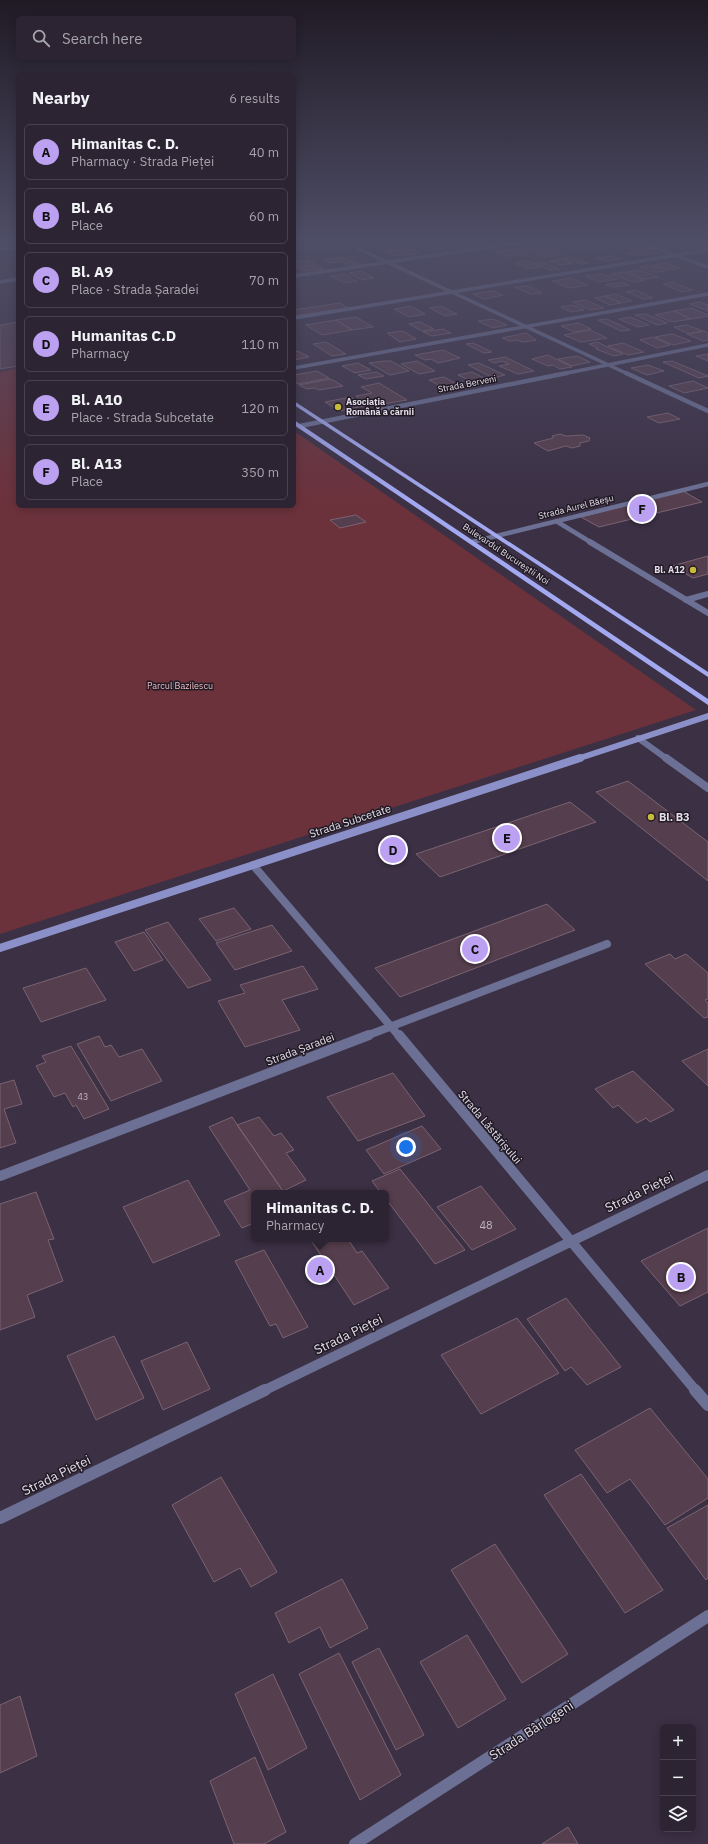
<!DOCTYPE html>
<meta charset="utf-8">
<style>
:root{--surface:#2c2433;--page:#342c3b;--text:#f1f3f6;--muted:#a6a4ac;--line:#48414e;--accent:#bca0f2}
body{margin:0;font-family:"IBM Plex Sans",sans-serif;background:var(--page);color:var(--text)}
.controls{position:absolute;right:12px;bottom:12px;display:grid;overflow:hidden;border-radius:6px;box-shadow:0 2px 10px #0003}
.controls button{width:36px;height:36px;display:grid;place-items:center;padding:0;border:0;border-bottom:1px solid var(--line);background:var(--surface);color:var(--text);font:20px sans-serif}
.you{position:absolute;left:406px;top:1147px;width:14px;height:14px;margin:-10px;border:3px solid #fff;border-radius:50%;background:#1a73e8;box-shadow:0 0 0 6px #1a73e833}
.badge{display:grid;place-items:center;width:26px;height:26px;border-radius:50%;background:var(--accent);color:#111;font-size:13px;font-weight:700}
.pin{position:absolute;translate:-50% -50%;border:2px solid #fff;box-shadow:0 1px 4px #0006}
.popup{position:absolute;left:251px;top:1190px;width:138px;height:52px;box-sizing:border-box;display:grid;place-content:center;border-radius:6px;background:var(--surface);filter:drop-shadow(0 1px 3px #0005);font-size:13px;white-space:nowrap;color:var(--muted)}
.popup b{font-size:15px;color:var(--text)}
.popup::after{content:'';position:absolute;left:50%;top:100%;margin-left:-8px;border:8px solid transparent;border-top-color:var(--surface)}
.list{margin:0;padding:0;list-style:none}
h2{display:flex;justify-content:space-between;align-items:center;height:52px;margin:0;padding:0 16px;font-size:17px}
h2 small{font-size:13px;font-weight:400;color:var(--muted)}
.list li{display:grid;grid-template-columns:26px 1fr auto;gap:12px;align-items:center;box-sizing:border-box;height:56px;margin:0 8px 8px;padding:0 8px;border:1px solid var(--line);border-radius:6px}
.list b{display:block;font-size:15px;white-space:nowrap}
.list p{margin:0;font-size:13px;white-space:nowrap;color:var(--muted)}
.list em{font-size:13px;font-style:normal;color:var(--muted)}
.icon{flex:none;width:22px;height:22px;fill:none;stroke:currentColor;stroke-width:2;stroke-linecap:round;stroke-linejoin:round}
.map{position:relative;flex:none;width:708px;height:1844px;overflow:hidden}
.search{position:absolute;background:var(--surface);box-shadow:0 2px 10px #0003;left:16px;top:16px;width:280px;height:44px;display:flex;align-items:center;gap:10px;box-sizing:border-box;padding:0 14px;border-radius:6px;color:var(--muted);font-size:15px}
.panel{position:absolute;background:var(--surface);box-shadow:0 2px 10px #0003;left:16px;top:72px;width:280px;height:436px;border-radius:6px}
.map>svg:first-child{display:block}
.green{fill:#6c323c}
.building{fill:#553e4d;stroke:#7b6372}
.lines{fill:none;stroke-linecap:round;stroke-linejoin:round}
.lane{stroke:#6c7094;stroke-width:6}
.street-far5{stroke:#6c7094;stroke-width:3.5}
.street-far4{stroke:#6c7094;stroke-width:4.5}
.street-far3{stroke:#6c7094;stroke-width:6}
.street-far2{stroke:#6c7094;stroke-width:8}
.street-far1{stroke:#6c7094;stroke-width:10}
.street{stroke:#6c7094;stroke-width:12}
.secondary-far1{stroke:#8b90c8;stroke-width:6}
.secondary{stroke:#8b90c8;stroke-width:8}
.primary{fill:#a2a9f1;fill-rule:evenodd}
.poi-dot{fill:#c8bb3b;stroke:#201a24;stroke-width:1.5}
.labels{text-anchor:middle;stroke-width:3;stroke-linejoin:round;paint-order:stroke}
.far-street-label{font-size:9px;fill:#e4ddea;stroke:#201a24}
.far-poi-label{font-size:9px;font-weight:bold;fill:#e4ddea;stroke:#201a24;text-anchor:start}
.far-park-label{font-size:9px;fill:#f2bdc3;stroke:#201a24}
.number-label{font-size:9px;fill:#c0b5c3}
.poi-label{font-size:11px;font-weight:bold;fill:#e4ddea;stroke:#201a24;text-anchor:start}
.street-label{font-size:11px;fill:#e4ddea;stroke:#201a24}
.near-number-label{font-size:11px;fill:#c0b5c3}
.near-street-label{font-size:13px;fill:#e4ddea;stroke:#201a24}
</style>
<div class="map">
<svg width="708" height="1844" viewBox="0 0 708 1844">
<rect width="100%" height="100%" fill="#3b3044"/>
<path class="green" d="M18 368V506H294V431L696 710 0 934V372Z"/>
<path class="building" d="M324 242H332L339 245 317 248 308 244Z
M365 242H386L389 243 372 245Z
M607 242H621L635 245 620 247Z
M697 242H702L708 245 697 246 687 243Z
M427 243 443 250 436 251 420 244Z
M687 243 697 246 681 249 672 245Z
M443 244 454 248 445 250 435 245Z
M539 244 563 254 545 257 521 247Z
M389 246 398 250 387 252 378 248Z
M515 248 530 254 522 256 507 250Z
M413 249 421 253 395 256 388 253Z
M648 249 658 253 638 256 628 253Z
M505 250 516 255 506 256 495 251Z
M611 256 620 259 605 261 596 258Z
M343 257 359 264 350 266 340 261 331 263 325 260Z
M571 257 588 263 580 264 564 258Z
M563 259 573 263 560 265 550 261Z
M308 260 323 269 304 271 294 266V262Z
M528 261 541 267 528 269 515 263Z
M543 262 559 269 550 270 534 263Z
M666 263 680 268 668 270 654 265Z
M652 265 665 271 653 272 640 267Z
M640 270 658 277 644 279 626 272Z
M361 271 374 278 361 280 349 273Z
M623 272 645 280 633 282 611 274Z
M344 274 357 281 344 283 331 276Z
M602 274 617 279 599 282 585 276Z
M571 278 588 285 569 288 552 281Z
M623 282 629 285 612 287 606 285Z
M672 282 692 290 682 292 663 284Z
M528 286 542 293 530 294 515 287Z
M636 290 653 298 644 299 626 292Z
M493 291 503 295 484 299 473 294Z
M616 294 632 301 621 303 605 296Z
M605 296 621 303 610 305 595 298Z
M585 300 604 308 590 310 572 302Z
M700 302 708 305V311L690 304Z
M340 303 348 308 294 316V310Z
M573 305 584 310 571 312 561 307Z
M410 306 425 314 409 317 394 309Z
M441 306 457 314 445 316 430 308Z
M691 308 708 315V316L691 319 674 311Z
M674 311 691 319 672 322 655 315Z
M646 314 667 323 657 325 635 315Z
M356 317 373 327 352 330 336 320Z
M630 317 649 325 638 327 619 319Z
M493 319 507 325 493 328 478 321Z
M607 319 622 326 630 330 621 331 598 320Z
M336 320 352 330 322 335 306 325Z
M18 322V366L0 369V325Z
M420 322 434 329 422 331 409 324Z
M579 323 591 329 574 332 561 326Z
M687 325 703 331 689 334 674 327Z
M443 329 451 333 432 336 423 332Z
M590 330 607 338 581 342 564 335Z
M403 331 416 339 400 342 387 333Z
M704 331 708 333V340L703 341 687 334Z
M526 333 536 340 523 342 517 340 510 341 502 338Z
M672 334 691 341 673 345 655 337Z
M653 337 670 345 657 348 640 340Z
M326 342 346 354 332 356 313 344Z
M597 342 623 354 614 356 596 349 598 348 589 344Z
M473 343 492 352 484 353 466 344Z
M623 343 644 352 628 355 608 346Z
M443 350 460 358 438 363 431 359 425 360 415 355Z
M298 351 309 357 294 360V352Z
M708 354V361L696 356Z
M548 355 572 367 560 369 553 365 548 366 532 359Z
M577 356 590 362 572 366 558 359Z
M505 357 534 371 518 374 499 366 509 364 502 361 494 363 488 360Z
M384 361H391L409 371 390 375 369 363Z
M417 361 435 371 419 374 401 364Z
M672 361 708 376 699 378 663 362Z
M358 363 371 370 355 373 342 366Z
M479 363 505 375 493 378 468 365Z
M648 365 664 371 647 375 631 368Z
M317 371 329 378 298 384 294 381V375Z
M376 372 384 376 366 379 358 375Z
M472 372 486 379 472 382 458 375Z
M444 377 459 385 444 388 429 380Z
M331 379 343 386 319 390 315 388 307 389 299 385Z
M693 381 708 388 684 393 669 386Z
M379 383 407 400 383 404 375 400 364 402 356 396 372 393 361 387Z
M351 397 364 406 339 411 325 402Z
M668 413 680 419 659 423 647 417Z
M560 434 566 436 583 435 590 438 589 441 580 443V446L572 448 566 446 548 451 534 443 553 438 552 436Z
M683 491 702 502 599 527 581 517Z
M356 515 366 522 340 528 330 520Z
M708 556V574L693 578 672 566Z
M628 781 708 842V881L596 792Z
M570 802 596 822 440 877 416 854Z
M547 904 575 930 400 997 375 968Z
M234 908 251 929 216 941 199 919Z
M168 922 211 980 188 988 145 930Z
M272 925 292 951 235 970 216 943Z
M144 932 163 960 134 971 115 942Z
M670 954 675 959 686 954 708 973V999L705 1000 708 1003V1017L704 1018 645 964Z
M303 966 318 989 282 1000 300 1030 245 1047 218 1001 245 993 240 985Z
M86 968 106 1000 41 1022 23 988Z
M99 1036 105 1047 111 1045 119 1057 142 1049 162 1081 111 1101 77 1044Z
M71 1046 109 1109 84 1119 76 1105 73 1107 65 1093 54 1097 36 1066 46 1062 42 1056Z
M708 1049V1086L682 1061Z
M633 1071 674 1110 650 1122 646 1118 637 1123 618 1105 613 1108 595 1089Z
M393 1073 425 1116 358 1141 327 1097Z
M14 1080 22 1104 4 1109 16 1143 0 1148V1084Z
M232 1117 283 1191 279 1193H254V1223L242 1228 224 1201 250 1190 209 1127Z
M259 1117 274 1136 281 1133 294 1150 286 1153 306 1180 283 1191 237 1125Z
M422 1126 441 1149 384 1174 366 1150Z
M400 1169 465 1250 435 1264 386 1199V1193H381L372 1181Z
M188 1180 220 1235 153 1263 123 1207Z
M481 1186 516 1229 472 1250 437 1207Z
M36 1192 54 1239 48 1240 63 1281 27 1295 35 1317 0 1330V1204Z
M708 1228V1292L680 1306 641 1261Z
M310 1239H348L357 1253 362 1251 389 1288 354 1305Z
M264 1250 308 1327 283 1338 276 1324 270 1326 235 1261Z
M566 1298 621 1367 587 1385 571 1367 565 1371 527 1319Z
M517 1318 559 1373 481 1414 441 1355Z
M114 1336 144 1398 96 1420 67 1356Z
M187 1342 210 1389 163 1410 141 1361Z
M650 1408 708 1479V1498L665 1525 630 1479 607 1493 575 1450Z
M581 1474 663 1590 625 1613 544 1495Z
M221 1477 277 1572 251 1587 240 1568 214 1582 172 1505Z
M708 1505V1578L706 1580 667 1528Z
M495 1544 568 1654 522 1683 451 1570Z
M342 1579 368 1628 330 1648 320 1627 289 1643 275 1613Z
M467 1635 506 1699 458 1728 420 1662Z
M379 1648 424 1735 396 1750 352 1662Z
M339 1653 401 1775 360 1800 299 1674Z
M273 1674 307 1748 268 1770 235 1694Z
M20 1696 37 1756 0 1773V1705Z
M255 1757 286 1832 264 1844H234L210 1781Z
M568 1827 578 1844H542Z"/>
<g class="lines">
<path class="lane" d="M686 600 708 594"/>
<path class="street-far5" d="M344 242 628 374
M638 242 708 267
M0 249 18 247
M294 276 524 242
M0 282 18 279
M294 318 708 250
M294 368 708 294
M562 374 708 345"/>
<path class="street-far4" d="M626 373 708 411
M300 426 567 373
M556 521 592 543
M472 542 708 484"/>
<path class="street-far3" d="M590 542 708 613
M638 738 667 759"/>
<path class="street-far2" d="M666 758 708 788
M253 865 399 1036
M366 1036 607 944"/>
<path class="street-far1" d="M399 1035 696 1391
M0 1176 369 1035
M263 1391 708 1175"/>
<path class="street" d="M695 1390 708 1405
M0 1518 265 1390
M355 1844 708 1616"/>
<path class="secondary-far1" d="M577 759 708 716"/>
<path class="secondary" d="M0 948 580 758"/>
<path class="primary" d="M294 401 708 672V677L294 405Z
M294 420 708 699V705L294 425Z"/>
</g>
<linearGradient id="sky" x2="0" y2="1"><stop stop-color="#201a25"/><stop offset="0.48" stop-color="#4f4e67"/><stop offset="1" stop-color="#4f4e67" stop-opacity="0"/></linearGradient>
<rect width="708" height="500" fill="url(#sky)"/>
<g class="poi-dot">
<circle cx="338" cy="407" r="4"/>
<circle cx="693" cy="570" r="4"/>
<circle cx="651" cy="817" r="4"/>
</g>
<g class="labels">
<g class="far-street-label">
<text transform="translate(467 384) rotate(-11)" y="3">Strada Berveni</text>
<text transform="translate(576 507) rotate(-14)" y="3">Strada Aurel Băeșu</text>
<text transform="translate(506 554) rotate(34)" y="3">Bulevardul Bucureștii Noi</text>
</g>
<g class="far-poi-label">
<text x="346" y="405">Asociația<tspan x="346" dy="10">Română a cărnii</tspan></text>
<text x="685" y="573" text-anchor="end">Bl. A12</text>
</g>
<g class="far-park-label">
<text x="180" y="689">Parcul Bazilescu</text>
</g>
<g class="number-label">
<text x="83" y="1100">43</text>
</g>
<g class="poi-label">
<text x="659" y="821">Bl. B3</text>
</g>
<g class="street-label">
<text transform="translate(350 821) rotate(-18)" y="4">Strada Subcetate</text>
<text transform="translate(300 1049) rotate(-21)" y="4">Strada Șaradei</text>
<text transform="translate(490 1127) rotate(50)" y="4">Strada Lăstărișului</text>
</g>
<g class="near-number-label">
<text x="486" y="1229">48</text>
</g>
<g class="near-street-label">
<text transform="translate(639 1192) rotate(-26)" y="5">Strada Pieței</text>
<text transform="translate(348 1334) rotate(-26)" y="5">Strada Pieței</text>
<text transform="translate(56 1475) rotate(-26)" y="5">Strada Pieței</text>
<text transform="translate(531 1730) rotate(-33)" y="5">Strada Bârlogeni</text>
</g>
</g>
</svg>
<div class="controls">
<button>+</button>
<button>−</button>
<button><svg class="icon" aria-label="layers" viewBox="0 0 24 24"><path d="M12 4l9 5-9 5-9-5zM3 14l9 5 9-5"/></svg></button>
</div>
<div class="you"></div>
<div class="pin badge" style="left:320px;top:1270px">A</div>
<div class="popup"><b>Himanitas C. D.</b>Pharmacy</div>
<div class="pin badge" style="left:681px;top:1277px">B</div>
<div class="pin badge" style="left:475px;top:949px">C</div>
<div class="pin badge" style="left:393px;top:850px">D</div>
<div class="pin badge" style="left:507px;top:838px">E</div>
<div class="pin badge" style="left:642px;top:509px">F</div>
<div class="search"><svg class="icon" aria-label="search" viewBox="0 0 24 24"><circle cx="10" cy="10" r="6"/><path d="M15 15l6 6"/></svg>Search here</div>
<section class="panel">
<h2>Nearby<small>6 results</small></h2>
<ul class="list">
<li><span class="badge">A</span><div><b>Himanitas C. D.</b><p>Pharmacy · Strada Pieței</p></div><em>40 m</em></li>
<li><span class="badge">B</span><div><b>Bl. A6</b><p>Place</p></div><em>60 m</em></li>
<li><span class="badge">C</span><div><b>Bl. A9</b><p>Place · Strada Șaradei</p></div><em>70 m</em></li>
<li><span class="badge">D</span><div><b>Humanitas C.D</b><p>Pharmacy</p></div><em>110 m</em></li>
<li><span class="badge">E</span><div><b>Bl. A10</b><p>Place · Strada Subcetate</p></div><em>120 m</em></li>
<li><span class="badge">F</span><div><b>Bl. A13</b><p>Place</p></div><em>350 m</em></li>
</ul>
</section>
</div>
